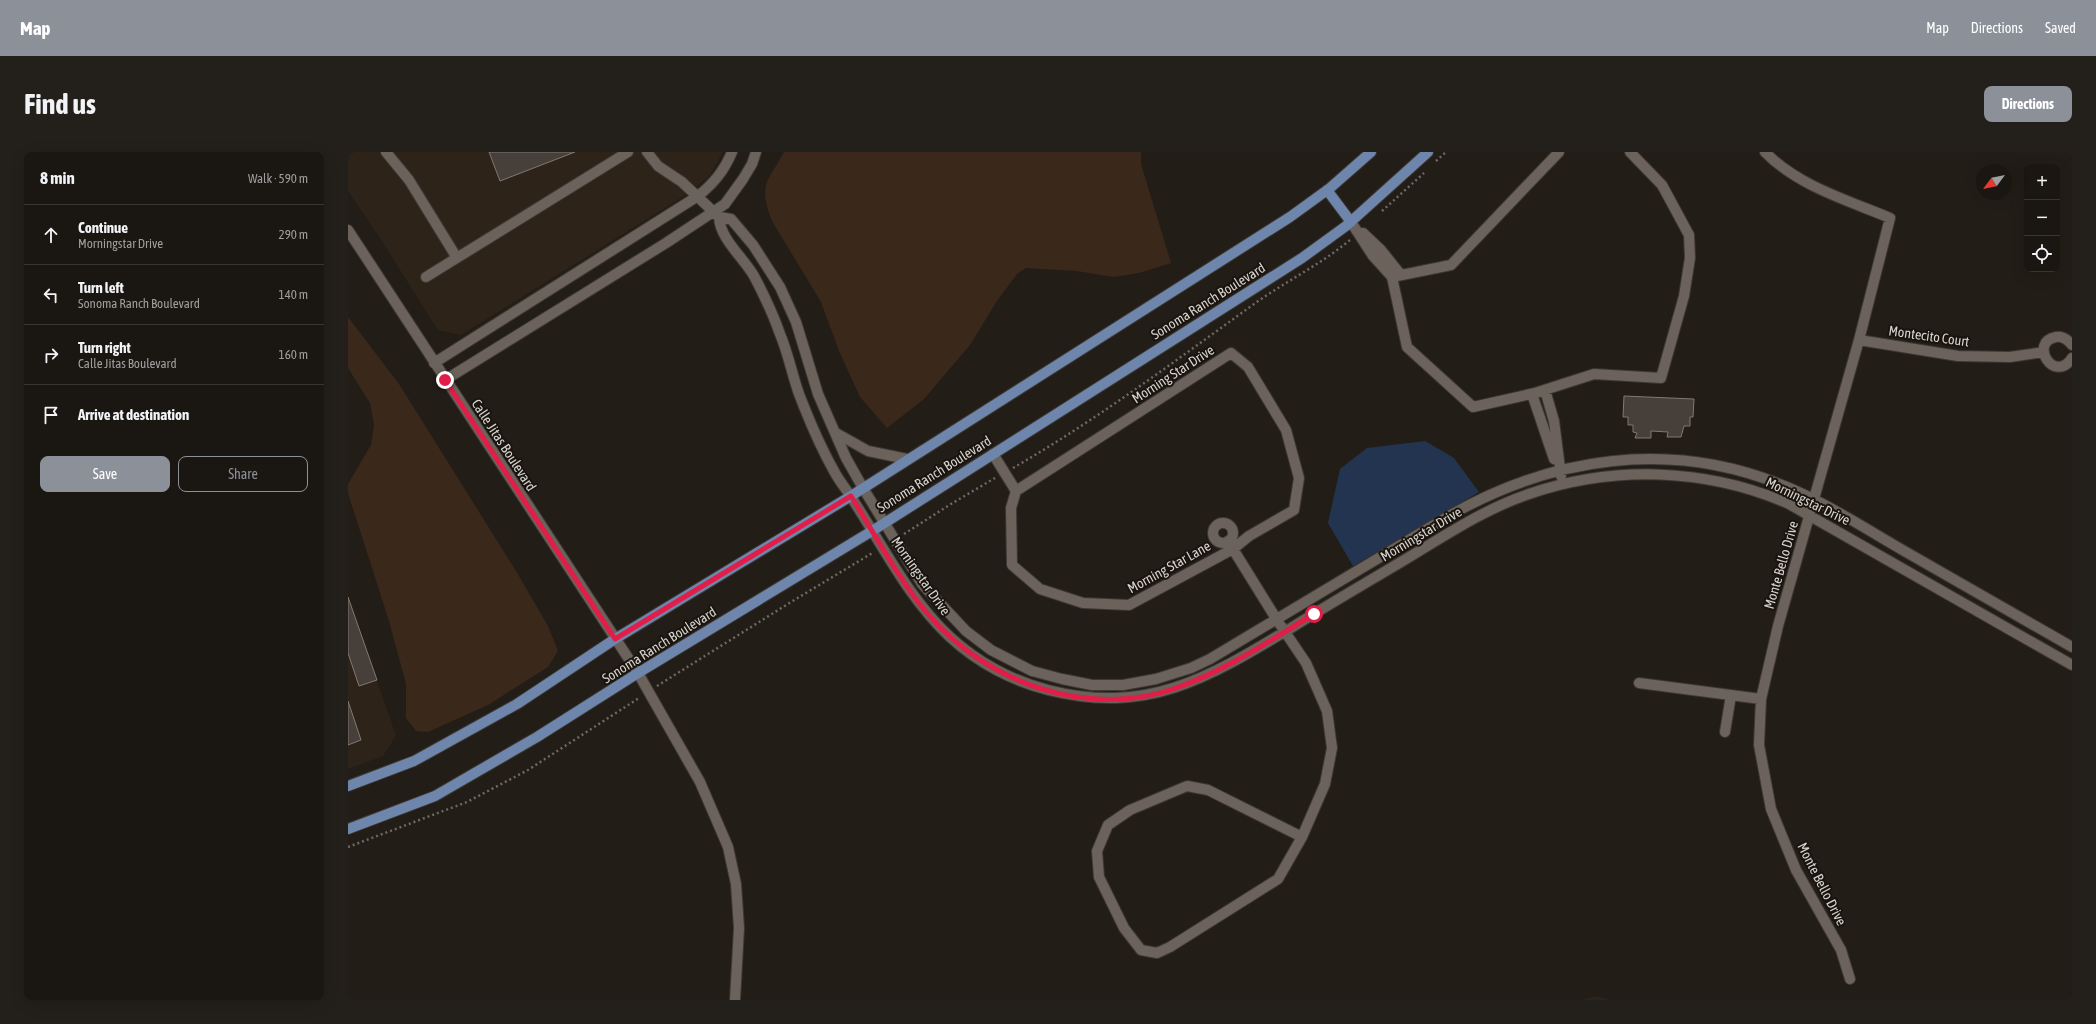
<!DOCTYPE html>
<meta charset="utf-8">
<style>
:root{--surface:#1a1611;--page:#231f1a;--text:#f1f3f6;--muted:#9f9f9f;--line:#383531;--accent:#8c9099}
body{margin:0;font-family:"Asap Condensed",sans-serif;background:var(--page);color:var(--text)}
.controls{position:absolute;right:12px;top:12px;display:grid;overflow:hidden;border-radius:8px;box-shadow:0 4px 16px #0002}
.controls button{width:36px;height:36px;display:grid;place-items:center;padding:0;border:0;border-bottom:1px solid var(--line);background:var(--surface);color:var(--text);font:20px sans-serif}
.compass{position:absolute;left:1628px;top:12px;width:36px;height:36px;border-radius:50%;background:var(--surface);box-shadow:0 4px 16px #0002;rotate:238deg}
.stop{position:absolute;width:12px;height:12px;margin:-9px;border:3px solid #e11d48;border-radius:50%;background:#fff}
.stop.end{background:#e11d48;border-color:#fff;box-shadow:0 1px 4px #0008}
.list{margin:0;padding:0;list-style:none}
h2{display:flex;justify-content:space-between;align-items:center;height:52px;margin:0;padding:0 16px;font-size:17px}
h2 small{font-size:13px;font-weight:400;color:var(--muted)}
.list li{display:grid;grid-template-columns:26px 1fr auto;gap:12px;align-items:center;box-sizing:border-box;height:60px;padding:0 16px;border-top:1px solid var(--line)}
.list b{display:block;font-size:15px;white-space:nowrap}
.list p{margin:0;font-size:13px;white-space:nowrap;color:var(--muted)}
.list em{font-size:13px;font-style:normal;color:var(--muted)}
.actions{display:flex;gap:8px;padding:12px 16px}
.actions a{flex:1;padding:9px 0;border:1px solid var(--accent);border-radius:8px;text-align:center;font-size:14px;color:var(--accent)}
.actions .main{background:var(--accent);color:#fff}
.icon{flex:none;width:22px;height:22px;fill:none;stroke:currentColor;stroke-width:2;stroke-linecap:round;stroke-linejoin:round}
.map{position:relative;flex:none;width:1724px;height:848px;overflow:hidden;border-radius:8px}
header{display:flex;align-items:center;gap:24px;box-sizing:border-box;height:56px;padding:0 20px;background:var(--accent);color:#fff}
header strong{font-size:19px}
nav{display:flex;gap:22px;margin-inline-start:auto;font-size:14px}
.intro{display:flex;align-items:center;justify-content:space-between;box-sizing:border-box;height:96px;padding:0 24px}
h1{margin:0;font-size:28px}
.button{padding:10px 18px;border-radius:8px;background:var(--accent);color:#fff;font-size:14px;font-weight:700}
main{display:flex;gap:24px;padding:0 24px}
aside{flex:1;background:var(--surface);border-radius:8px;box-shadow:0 4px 16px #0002}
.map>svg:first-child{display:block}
.built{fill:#2e2319}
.green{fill:#3a291b}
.water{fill:#22344f}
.building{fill:#47403a;stroke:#807871}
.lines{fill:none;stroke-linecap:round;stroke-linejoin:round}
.minor-casing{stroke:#3d3835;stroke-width:12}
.major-casing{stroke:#3d3835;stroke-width:12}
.path{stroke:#6e6963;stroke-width:2.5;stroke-dasharray:2 3;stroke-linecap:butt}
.minor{stroke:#6a625b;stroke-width:10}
.major{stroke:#6f86ac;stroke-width:10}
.route{stroke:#e11d48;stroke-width:5}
.labels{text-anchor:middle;stroke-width:4;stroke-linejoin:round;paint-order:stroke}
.street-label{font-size:14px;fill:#d7d3cf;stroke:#1a140e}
</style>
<header>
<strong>Map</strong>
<nav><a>Map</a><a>Directions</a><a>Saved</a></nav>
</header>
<div class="intro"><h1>Find us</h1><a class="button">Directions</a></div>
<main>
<aside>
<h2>8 min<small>Walk · 590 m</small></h2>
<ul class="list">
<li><svg class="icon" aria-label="ahead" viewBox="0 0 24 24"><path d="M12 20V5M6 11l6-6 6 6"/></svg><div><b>Continue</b><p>Morningstar Drive</p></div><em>290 m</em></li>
<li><svg class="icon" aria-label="left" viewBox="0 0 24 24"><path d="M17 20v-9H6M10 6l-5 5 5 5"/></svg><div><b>Turn left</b><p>Sonoma Ranch Boulevard</p></div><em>140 m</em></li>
<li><svg class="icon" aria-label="right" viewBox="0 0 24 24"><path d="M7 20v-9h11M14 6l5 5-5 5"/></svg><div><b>Turn right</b><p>Calle Jitas Boulevard</p></div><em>160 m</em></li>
<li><svg class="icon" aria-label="arrive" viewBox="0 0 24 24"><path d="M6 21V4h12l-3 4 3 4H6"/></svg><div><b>Arrive at destination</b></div></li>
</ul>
<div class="actions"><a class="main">Save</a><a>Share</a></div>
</aside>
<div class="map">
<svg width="1724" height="848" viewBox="0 0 1724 848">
<rect width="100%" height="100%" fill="#231d17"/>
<path class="built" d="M0 0H375L362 23 344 39 113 183 90 178 28 80 0 39Z
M0 444 48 584 35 604 0 617Z
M1249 844 1261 848H1236L1239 846Z"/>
<path class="green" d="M436 0H793V12L823 111 791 121 765 125 729 119 678 116 669 122 649 149 622 193 576 247 539 276 512 245 491 199 473 150 424 69C410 32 419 31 436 0Z
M0 165 51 232 111 328 168 419 200 474 210 499 200 515 140 553 80 580 68 579 58 566V532L41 469 0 341V332L23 293 26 273 22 251 0 216Z"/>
<path class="water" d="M1077 289 1106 306 1131 340 1005 414 980 371 992 317 1019 296Z"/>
<path class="building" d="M141 0H227L152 29Z
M1276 244 1346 247 1345 265H1342V274H1336L1333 285H1319L1320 280 1303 279V286H1287L1289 281 1285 280V273H1280V265H1275Z
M0 445 29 528 11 534 0 501Z
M0 549 13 588 0 593Z"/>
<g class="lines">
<g class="minor-casing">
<path id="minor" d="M38 0 61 28 109 106
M299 0 310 14 334 30 371 65 383 67 405 93 432 135 448 170 470 242 498 306 515 336 574 432 618 479 643 498 684 519 714 527 744 533H775L808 527 843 516 862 507 1099 365C1203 305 1321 287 1434 333 1477 350 1518 377 1558 400 1613 432 1669 463 1724 495
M1417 0C1450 34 1499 48 1542 66L1511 188 1430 474 1413 547 1411 593 1423 657 1448 718 1493 798 1502 827
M371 65C372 87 395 105 406 124 416 143 425 162 432 182 440 201 444 222 451 242 461 268 472 294 486 319 491 329 499 338 505 348 535 394 561 447 602 485 629 510 664 529 700 538 800 563 860 526 943 476 983 451 1023 428 1063 404 1101 381 1139 356 1181 342 1266 313 1359 316 1441 352L1724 513
M1003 70 1025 104 1044 125 1059 195 1125 255 1187 241 1246 222 1313 226 1336 144 1342 106 1341 83 1314 33 1282 0
M0 78 290 521 352 630 380 695 388 732 391 776 387 848
M1015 81 1033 98 1053 123
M78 125 280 0
M1044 125 1103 113 1211 0
M1511 188 1610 204 1662 205 1696 200
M1724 193C1720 188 1715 184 1708 185 1680 190 1706 233 1724 206
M883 201 900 215 938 278 951 326 946 358 901 384 885 397 781 453 735 451 692 437 664 413 663 356 668 339Z
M86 211 350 44C366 31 376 19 384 0
M97 228 318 91 377 52 395 27 404 12 408 0
M1197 238 1206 269 1213 324
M1184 242 1206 307
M488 281 520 299 559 307
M645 302 668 339
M865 381a10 10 0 1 1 20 0a10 10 0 1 1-20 0Z
M880 389 929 468 958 511 979 559 984 596 977 632 954 685 930 727 822 795 809 801 793 798 776 776 751 725 749 699 760 673 782 658 839 634 860 638 954 685
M1291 531 1413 547
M1377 580 1383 543"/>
</g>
<g class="major-casing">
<path id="major" d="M979 38 1003 70
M0 634 66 609 169 552 267 487 503 344 942 65 982 36 1023 0
M0 677 87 644 189 585 290 521 524 379 954 106 998 74 1080 0"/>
</g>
<path class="path" d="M1088 9 1098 0
M1034 59 1076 21
M665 316C750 267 827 209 906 152 938 129 972 113 1002 88
M556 382 603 352 647 326
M309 534 443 450 526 400
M0 695 119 650 180 618 291 546"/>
<use href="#minor" class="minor"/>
<use href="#major" class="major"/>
</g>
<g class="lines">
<path class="route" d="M97 228 267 487 503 344C526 381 551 428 579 461 637 530 740 568 828 536 877 519 921 489 966 462"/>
</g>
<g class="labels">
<g class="street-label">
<text transform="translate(860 149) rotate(-32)" y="5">Sonoma Ranch Boulevard</text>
<text transform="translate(1581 184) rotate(8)" y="5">Montecito Court</text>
<text transform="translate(825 222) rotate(-33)" y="5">Morning Star Drive</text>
<text transform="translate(156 293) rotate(57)" y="5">Calle Jitas Boulevard</text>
<text transform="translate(586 322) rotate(-32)" y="5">Sonoma Ranch Boulevard</text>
<text transform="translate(1460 349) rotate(26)" y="5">Morningstar Drive</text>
<text transform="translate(1073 382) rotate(-31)" y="5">Morningstar Drive</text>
<text transform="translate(1433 413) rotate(-74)" y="5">Monte Bello Drive</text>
<text transform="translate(821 415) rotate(-29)" y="5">Morning Star Lane</text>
<text transform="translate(573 424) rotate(55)" y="5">Morningstar Drive</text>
<text transform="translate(311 493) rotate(-32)" y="5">Sonoma Ranch Boulevard</text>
<text transform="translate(1474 732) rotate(63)" y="5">Monte Bello Drive</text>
</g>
</g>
</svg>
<div class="controls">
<button>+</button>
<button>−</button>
<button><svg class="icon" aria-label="locate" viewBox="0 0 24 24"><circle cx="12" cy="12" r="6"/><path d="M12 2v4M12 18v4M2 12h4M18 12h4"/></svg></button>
</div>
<svg class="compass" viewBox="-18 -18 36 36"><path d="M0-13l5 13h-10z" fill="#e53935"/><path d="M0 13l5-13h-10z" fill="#9f9f9f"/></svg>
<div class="stop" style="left:966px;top:462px"></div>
<div class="stop end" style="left:97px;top:228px"></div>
</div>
</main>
